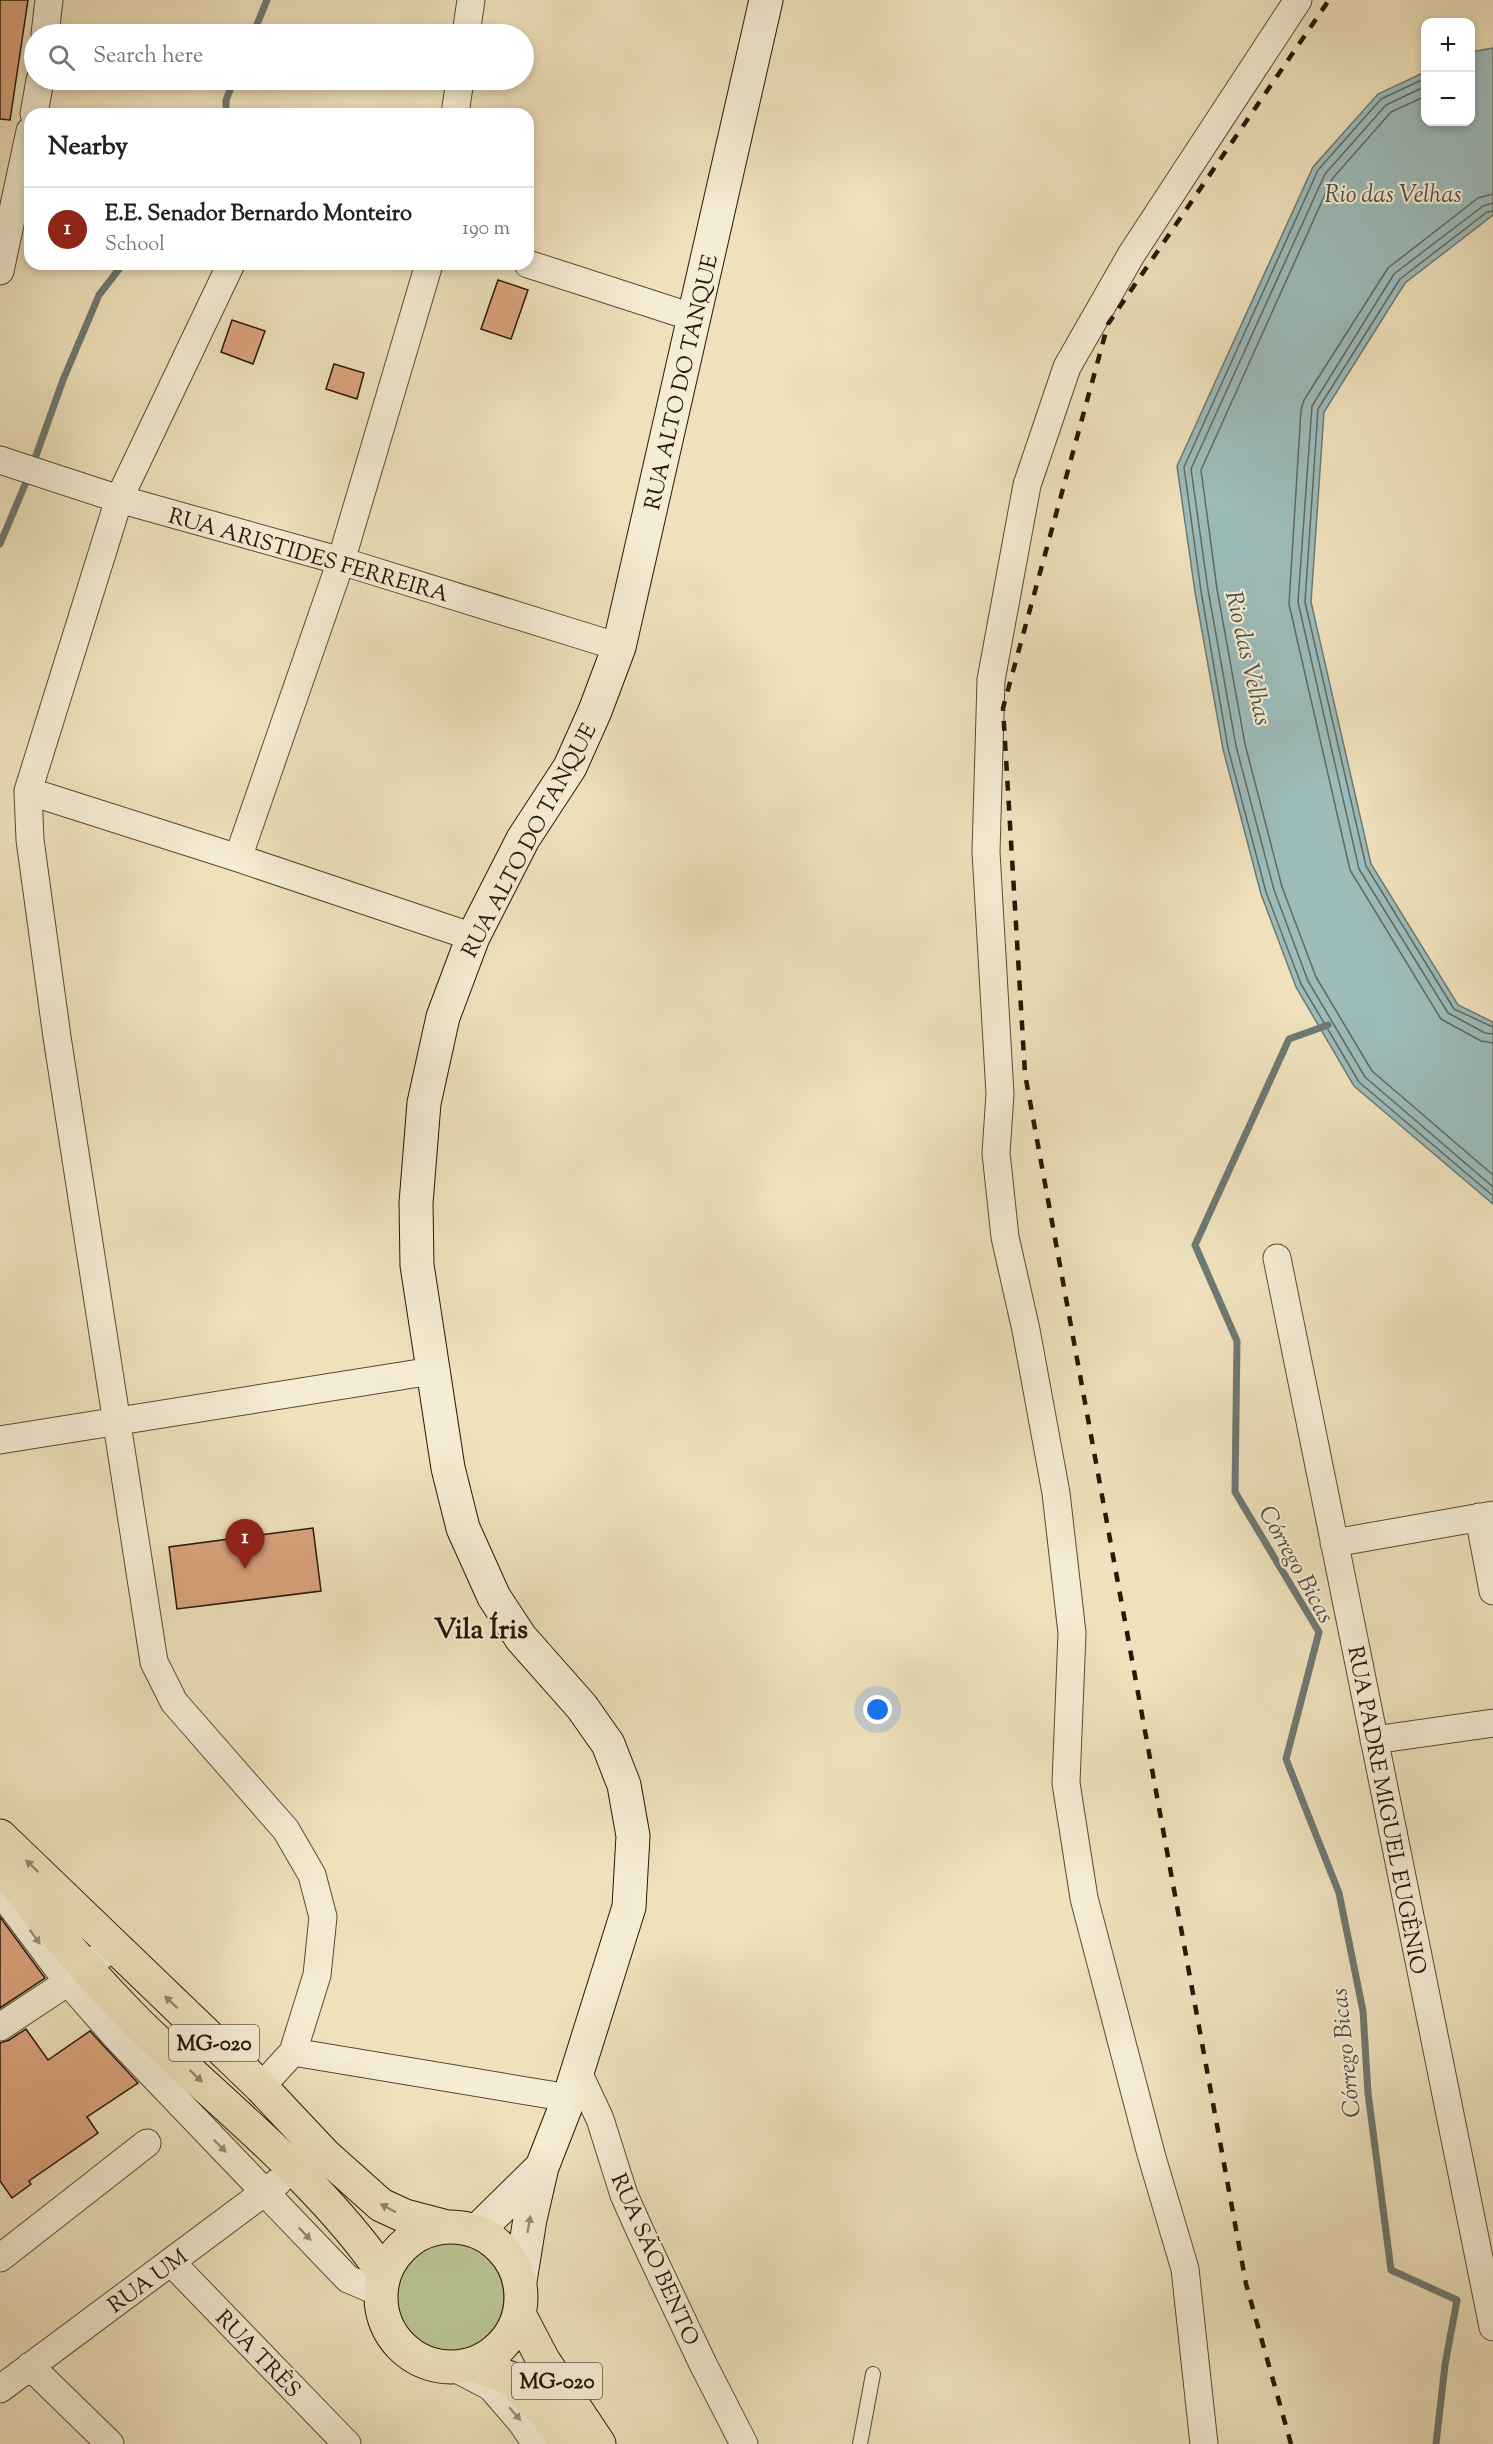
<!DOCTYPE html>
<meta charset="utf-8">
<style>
:root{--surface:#fff;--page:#f6f6f6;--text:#222;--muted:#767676;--line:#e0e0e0;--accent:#8f2418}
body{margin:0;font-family:"Sorts Mill Goudy",serif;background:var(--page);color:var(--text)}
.controls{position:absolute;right:18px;top:18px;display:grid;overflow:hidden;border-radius:12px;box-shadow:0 3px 9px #0003}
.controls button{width:54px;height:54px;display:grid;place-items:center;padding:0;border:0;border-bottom:2px solid var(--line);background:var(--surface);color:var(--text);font:30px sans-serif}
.you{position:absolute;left:878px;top:1710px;width:21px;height:21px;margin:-15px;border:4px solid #fff;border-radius:50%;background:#1a73e8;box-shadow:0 0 0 9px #1a73e833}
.badge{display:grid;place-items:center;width:39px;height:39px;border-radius:50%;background:var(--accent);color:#fff;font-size:20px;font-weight:700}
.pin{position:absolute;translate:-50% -50px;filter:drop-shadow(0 2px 3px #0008)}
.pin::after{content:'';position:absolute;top:32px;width:21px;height:18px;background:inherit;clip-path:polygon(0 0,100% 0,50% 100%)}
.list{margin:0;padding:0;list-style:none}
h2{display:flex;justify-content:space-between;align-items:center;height:78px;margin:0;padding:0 24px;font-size:26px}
h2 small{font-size:20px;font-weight:400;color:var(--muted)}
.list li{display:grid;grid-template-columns:39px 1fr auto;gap:18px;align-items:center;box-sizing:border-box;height:84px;padding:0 24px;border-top:2px solid var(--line)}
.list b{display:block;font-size:22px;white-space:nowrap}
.list p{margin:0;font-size:20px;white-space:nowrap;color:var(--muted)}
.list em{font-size:20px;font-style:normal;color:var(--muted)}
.icon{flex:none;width:33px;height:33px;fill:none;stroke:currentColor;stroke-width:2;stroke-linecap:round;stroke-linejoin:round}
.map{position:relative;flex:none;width:1493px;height:2444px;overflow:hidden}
.search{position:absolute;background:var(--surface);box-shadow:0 3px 9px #0003;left:24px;top:24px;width:510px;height:66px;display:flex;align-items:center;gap:15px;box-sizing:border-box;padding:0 21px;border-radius:33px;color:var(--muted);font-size:22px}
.panel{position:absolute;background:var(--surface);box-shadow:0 3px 9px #0003;left:24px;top:108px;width:510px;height:162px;border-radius:18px}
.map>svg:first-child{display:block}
.green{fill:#b9c391;stroke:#706d4c;stroke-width:1.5}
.water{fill:#9cbbb9;stroke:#6d7972;stroke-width:1.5}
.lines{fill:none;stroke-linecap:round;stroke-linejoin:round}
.shore{stroke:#626960;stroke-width:1.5}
.stream{stroke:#6d7972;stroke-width:7}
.building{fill:#daa47e;stroke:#271708;stroke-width:1.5}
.lane-casing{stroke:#594a35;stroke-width:16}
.street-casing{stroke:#594a35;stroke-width:29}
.secondary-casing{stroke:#271708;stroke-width:35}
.highway-casing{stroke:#271708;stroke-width:35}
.lane{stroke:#f4ecd3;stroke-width:14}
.street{stroke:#f4ecd3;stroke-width:27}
.secondary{stroke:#f4ecd3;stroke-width:33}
.highway{stroke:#eee1bc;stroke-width:33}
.rail{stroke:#271708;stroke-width:4.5;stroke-dasharray:10 10;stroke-linecap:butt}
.oneway{fill:#94866b}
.oneway2{fill:#988c78}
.labels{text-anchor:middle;stroke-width:4.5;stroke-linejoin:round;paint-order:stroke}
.shield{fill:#f4ecd3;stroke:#645745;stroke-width:1.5}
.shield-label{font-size:21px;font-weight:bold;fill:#271708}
.street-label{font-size:22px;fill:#271708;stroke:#f4ecd3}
.water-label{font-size:24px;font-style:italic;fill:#505046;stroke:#f4ecd3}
.district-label{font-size:28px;font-weight:bold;fill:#271708;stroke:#f4ecd3}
</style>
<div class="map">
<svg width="1493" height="2444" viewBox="0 0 1493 2444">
<rect width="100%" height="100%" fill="#eee1bc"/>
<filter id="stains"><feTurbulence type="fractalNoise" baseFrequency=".00333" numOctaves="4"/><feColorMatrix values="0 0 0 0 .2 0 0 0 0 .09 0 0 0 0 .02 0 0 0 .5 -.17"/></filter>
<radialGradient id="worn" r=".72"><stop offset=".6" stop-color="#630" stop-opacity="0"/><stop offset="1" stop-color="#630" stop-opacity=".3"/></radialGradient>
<path class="green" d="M396 2297a54 54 0 1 1 108 0a54 54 0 1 1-108 0Z"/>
<path class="water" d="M1493 48V215L1405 283 1324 412 1311 602 1371 864 1458 1005 1493 1022V1204L1354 1086 1296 987 1261 894 1223 749 1195 592 1177 466 1313 167 1378 94 1425 72 1426 122H1470L1471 52Z"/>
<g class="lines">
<path class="shore" d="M1426 78 1381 99 1318 170 1184 467 1201 591 1228 748 1266 892 1301 984 1359 1082 1493 1196
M1426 86 1386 105 1325 174 1191 469 1208 590 1236 746 1274 890 1308 981 1365 1077 1493 1187
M1426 96 1391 112 1332 179 1201 470 1217 589 1245 744 1282 887 1316 977 1372 1071 1493 1175
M1493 194 1478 198 1388 268 1304 400 1301 410 1289 604 1350 870 1441 1019 1481 1041 1493 1043
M1493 203 1483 206 1394 274 1312 406 1298 602 1359 869 1448 1013 1485 1033 1493 1034
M1493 211 1487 212 1400 279 1318 409 1305 602 1366 866 1454 1009 1493 1027"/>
<path class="stream" d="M253 34 267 0
M226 114V100L234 80
M33 464 63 380 99 295 123 264
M0 544 29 475
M1328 1025 1289 1039 1195 1245 1237 1341 1235 1492 1319 1632 1286 1759 1339 1893 1363 2011 1368 2093 1391 2270 1457 2300 1445 2365 1436 2444"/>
</g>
<path class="building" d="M0 0H28L10 120 0 119Z
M498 280 528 290 511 339 481 329Z
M232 320 265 331 253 364 221 352Z
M334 364 364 373 357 399 326 389Z
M313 1528 321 1591 177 1609 169 1547Z
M0 1917 45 1978 0 2008Z
M26 2029 48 2060 90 2031 138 2083 87 2117 98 2133 29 2181 31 2184 12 2198 0 2181V2043L9 2040Z"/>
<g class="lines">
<g class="lane-casing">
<path id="lane" d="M860 2444 873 2374"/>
</g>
<g class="street-casing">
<path id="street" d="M45 34 49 0
M466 34 471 0
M34 114 40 80
M455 114 460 80
M231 264 119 499 28 791 30 840 57 1037 154 1662 174 1702 286 1830 312 1875 323 1917 317 1975 293 2052 261 2087
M528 264 695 318
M0 271 30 131
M0 460 119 499 341 561 619 647
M28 791 238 858 473 937
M238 858 341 561 429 264
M1277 1258 1493 2327
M0 1440 432 1371
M1479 1517 1493 1591
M1334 1543 1493 1515
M1374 1740 1493 1723
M0 1891 68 1982 118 2039 348 2279 381 2293
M0 2027 59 1988 115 1945
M293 2052 569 2098
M577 2070 600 2119 624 2195 641 2233 703 2364 744 2444
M0 2258 147 2143
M171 2262 347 2444
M30 2366 110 2444
M453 2367 491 2387 522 2423 536 2444
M0 2389 278 2182
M1204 2444 1185 2269 1151 2154 1084 1898 1066 1783 1072 1633 1056 1493 1026 1330 1005 1237 996 1153 1000 1094 986 852 991 680 1027 485 1067 367 1131 255 1298 0"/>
</g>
<g class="secondary-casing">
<path id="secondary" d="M477 2231 542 2167
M520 2281 530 2219 542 2167 569 2098 629 1907 633 1836 624 1785 608 1744 582 1707 521 1638 494 1597 463 1528 448 1468 417 1265 416 1203 424 1103 443 1017 473 937 523 839 570 767 595 711 619 647 766 0"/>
</g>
<g class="highway-casing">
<path id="highway" d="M0 1836 261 2087 325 2155 381 2205 405 2216 443 2226
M0 1864C43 1919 88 1973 137 2022 220 2104 317 2177 384 2274
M381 2297a70 70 0 1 1 140 0a70 70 0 1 1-140 0Z
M519 2314 543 2360 599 2444
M471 2364 510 2378 547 2415 566 2444"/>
</g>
<use href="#lane" class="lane"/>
<use href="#street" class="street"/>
<use href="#secondary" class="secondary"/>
<use href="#highway" class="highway"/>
<path class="rail" d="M1291 2444 1246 2284 1025 1074 1003 708 1108 324 1329 0"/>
</g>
<defs><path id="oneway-solid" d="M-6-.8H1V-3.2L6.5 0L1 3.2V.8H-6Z" transform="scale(1.5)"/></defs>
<g class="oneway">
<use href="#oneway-solid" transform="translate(32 1866) rotate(-136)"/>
<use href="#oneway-solid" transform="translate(171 2002) rotate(-136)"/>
<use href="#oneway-solid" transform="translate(196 2076) rotate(43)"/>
<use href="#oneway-solid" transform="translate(388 2208) rotate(-152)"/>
</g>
<g class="oneway2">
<use href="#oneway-solid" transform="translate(35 1937) rotate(54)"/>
<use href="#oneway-solid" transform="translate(220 2146) rotate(46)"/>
<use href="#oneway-solid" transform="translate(529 2224) rotate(-80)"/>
<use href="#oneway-solid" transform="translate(305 2234) rotate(46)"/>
<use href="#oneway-solid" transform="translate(515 2414) rotate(49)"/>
</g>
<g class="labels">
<g class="shield">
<rect x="169" y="2025" width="90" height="36" rx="4.5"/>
<rect x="512" y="2363" width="90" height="36" rx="4.5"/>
</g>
<g class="shield-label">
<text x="214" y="2050">MG-020</text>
<text x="557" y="2388">MG-020</text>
</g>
<g class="street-label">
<text transform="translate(680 382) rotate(-77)" y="8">RUA ALTO DO TANQUE</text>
<text transform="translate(309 554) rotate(16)" y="8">RUA ARISTIDES FERREIRA</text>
<text transform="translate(528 840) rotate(-62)" y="8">RUA ALTO DO TANQUE</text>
<text transform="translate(1388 1810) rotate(79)" y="8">RUA PADRE MIGUEL EUGÊNIO</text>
<text transform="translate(656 2259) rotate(66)" y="8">RUA SÃO BENTO</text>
<text transform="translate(147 2280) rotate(-36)" y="8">RUA UM</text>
<text transform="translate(259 2353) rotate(46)" y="8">RUA TRÊS</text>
</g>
<g class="water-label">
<text x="1393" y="202">Rio das Velhas</text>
<text transform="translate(1249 658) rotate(77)" y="8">Rio das Velhas</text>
<text transform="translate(1297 1564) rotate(61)" y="8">Córrego Bicas</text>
<text transform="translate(1345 2053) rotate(-96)" y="8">Córrego Bicas</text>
</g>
<g class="district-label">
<text x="481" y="1638">Vila Íris</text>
</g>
</g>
<rect width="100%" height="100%" filter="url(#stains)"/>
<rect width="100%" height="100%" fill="url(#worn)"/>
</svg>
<div class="controls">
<button>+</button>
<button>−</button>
</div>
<div class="you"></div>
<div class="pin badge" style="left:245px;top:1569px">1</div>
<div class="search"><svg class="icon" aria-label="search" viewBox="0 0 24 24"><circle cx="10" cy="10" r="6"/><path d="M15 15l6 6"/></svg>Search here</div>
<section class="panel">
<h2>Nearby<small></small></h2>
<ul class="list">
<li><span class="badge">1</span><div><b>E.E. Senador Bernardo Monteiro</b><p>School</p></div><em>190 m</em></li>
</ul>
</section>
</div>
